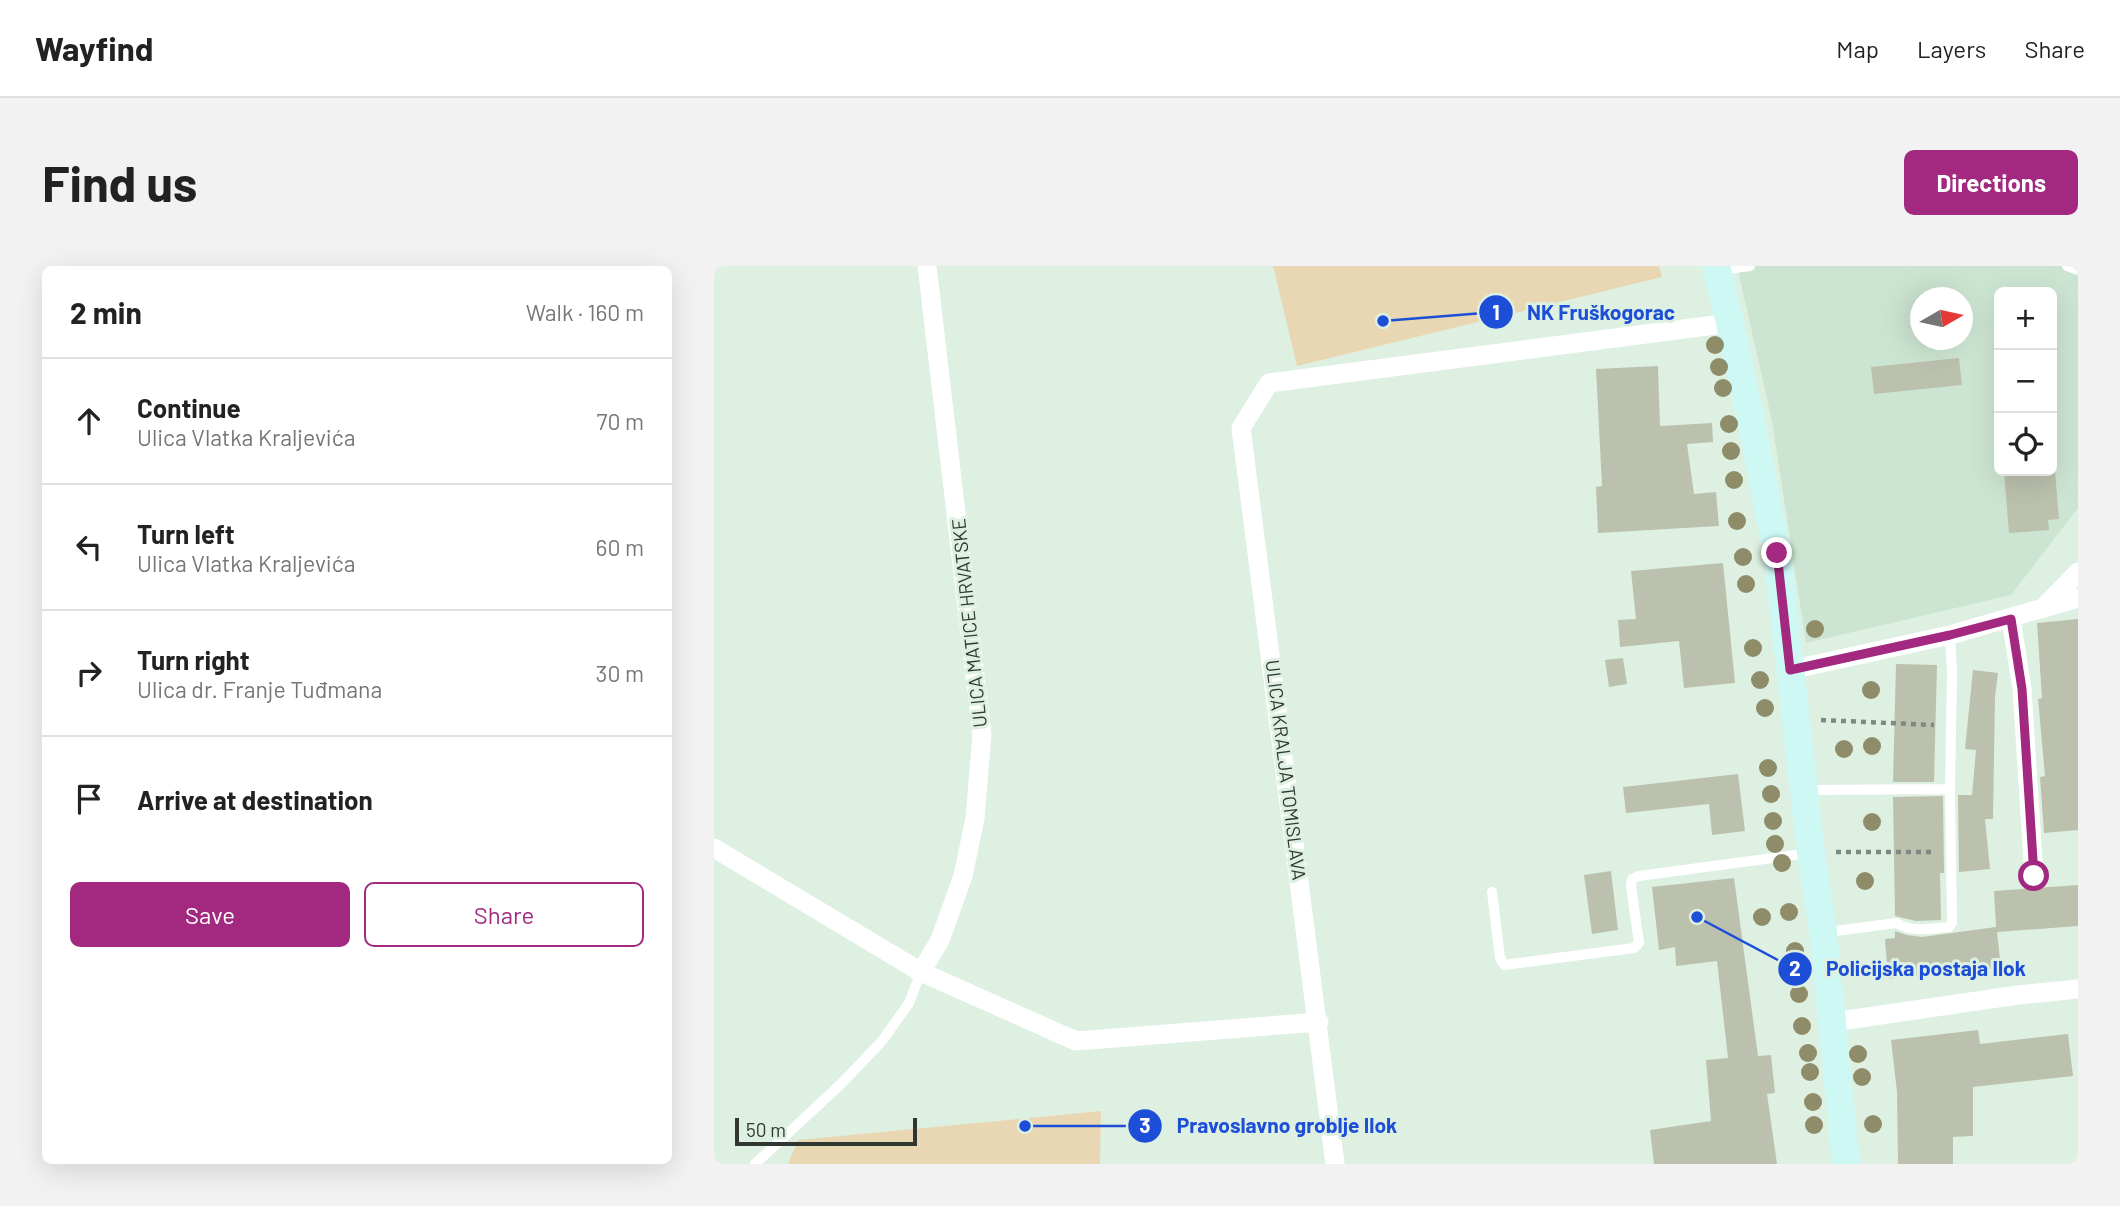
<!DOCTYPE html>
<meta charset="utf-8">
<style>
:root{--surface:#fff;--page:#f2f2f2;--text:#222;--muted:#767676;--line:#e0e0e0;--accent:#a2297f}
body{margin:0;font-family:Barlow,sans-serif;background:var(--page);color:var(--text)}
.controls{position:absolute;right:21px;top:21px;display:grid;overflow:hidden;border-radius:10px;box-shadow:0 7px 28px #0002}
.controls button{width:63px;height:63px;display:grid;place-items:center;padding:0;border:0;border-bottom:2px solid var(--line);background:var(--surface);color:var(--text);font:35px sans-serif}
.compass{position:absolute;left:1196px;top:21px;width:63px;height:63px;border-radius:50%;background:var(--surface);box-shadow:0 7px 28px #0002;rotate:81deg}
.scale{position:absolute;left:21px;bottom:18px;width:182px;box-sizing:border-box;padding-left:7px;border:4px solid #303732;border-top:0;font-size:19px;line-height:24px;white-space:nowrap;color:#303732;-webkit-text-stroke:5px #def0e2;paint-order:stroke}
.stop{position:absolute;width:21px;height:21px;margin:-16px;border:5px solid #a2297f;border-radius:50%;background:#fff}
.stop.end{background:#a2297f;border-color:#fff;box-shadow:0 2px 7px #0008}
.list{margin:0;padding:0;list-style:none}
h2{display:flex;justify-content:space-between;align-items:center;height:91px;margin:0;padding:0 28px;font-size:30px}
h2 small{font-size:23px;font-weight:400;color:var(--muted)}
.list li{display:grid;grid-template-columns:46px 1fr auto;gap:21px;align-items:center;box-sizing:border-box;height:126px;padding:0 28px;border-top:2px solid var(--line)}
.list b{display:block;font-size:26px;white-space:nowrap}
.list p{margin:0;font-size:23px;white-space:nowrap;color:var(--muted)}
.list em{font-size:23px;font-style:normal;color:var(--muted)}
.actions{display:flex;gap:14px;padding:21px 28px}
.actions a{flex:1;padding:16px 0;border:2px solid var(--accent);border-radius:10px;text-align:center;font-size:24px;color:var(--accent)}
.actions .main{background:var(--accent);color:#fff}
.icon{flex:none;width:38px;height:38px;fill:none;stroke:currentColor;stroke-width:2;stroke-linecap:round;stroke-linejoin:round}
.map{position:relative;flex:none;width:1364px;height:898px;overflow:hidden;border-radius:10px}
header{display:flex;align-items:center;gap:42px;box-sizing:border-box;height:98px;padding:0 35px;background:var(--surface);border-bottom:2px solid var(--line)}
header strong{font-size:33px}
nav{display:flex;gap:38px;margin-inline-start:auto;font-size:24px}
.intro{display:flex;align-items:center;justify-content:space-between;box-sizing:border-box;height:168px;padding:0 42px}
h1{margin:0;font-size:49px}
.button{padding:18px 32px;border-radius:10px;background:var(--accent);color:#fff;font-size:24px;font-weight:700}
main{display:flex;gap:42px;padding:0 42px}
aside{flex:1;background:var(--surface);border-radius:10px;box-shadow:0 7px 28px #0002}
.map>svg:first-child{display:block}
.built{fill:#cce5d2;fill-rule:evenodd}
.green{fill:#e9d7b4}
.building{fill:#bcc1ae}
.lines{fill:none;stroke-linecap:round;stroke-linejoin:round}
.path{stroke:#7e8a81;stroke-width:4.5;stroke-dasharray:5 5;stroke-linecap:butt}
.service{stroke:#fff;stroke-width:10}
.minor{stroke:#fff;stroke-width:19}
.secondary{stroke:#cdf8f4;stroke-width:28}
.tree{fill:#8f8c69}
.route{stroke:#a2297f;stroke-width:9}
.labels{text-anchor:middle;stroke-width:6;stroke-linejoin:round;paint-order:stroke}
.street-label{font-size:19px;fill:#303732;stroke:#def0e2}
.leader{fill:none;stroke:#1d4ed8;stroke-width:2.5}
.callout-dot{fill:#1d4ed8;stroke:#def0e2;stroke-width:2.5}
.mark-label{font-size:21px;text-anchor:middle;font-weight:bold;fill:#fff}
.callout-label{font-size:21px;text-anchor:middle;font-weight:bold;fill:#1d4ed8;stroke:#def0e2;stroke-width:6;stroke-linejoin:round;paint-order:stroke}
</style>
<header>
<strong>Wayfind</strong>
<nav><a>Map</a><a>Layers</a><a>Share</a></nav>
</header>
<div class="intro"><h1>Find us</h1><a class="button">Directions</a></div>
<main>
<aside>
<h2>2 min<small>Walk · 160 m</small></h2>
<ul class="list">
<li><svg class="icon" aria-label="ahead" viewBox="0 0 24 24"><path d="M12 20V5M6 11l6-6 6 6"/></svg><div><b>Continue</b><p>Ulica Vlatka Kraljevića</p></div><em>70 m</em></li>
<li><svg class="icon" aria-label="left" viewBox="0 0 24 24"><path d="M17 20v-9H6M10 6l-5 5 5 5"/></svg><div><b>Turn left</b><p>Ulica Vlatka Kraljevića</p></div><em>60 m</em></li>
<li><svg class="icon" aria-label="right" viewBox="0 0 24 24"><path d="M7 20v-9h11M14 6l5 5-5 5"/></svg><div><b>Turn right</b><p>Ulica dr. Franje Tuđmana</p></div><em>30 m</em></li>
<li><svg class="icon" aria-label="arrive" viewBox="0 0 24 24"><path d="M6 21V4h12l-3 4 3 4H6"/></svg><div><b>Arrive at destination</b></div></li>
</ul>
<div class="actions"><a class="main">Save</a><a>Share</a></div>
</aside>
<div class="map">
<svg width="1364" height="898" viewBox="0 0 1364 898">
<rect width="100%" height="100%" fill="#def0e2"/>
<path class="built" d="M1023 0H1364V242L1297 329 1092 377 1058 155ZM1285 26H1338V205H1285ZM1206 32H1248V74H1206Z"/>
<path class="green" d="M559 0H945L948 11 583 100Z
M387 845 386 898H74L84 874Z"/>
<path class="building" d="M1245 92 1248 119 1160 128 1157 101Z
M944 100 946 160 998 157 999 176 973 178 980 228 1002 226 1005 260 884 267 882 221 888 220 882 103Z
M1290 205H1341L1345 253 1334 254 1335 264 1295 267Z
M1009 297 1021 417 970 422 965 375 906 381 904 354 922 353 917 305Z
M1364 353V564L1330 567 1326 511 1331 510 1324 433 1328 432 1323 357Z
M909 392 913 418 895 421 891 394Z
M1182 398 1223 399 1220 516H1179Z
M1259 404 1284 407 1281 431 1279 553H1271L1276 603 1245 606 1244 529H1258L1262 484 1251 483Z
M1024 508 1031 565 998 569 995 538 912 547 909 521Z
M1229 530 1230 607H1226L1227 654 1202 655 1181 650 1179 531Z
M897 605 904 664 878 668 870 609Z
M1020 612 1044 790 1057 789 1061 827 1053 828 1063 898H940L936 864 997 855 992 794 1014 792 1003 695 962 700 961 681 945 684 938 621Z
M1364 619V660L1283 666 1287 702 1174 713 1171 673 1181 672V665L1193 669 1208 671 1282 661 1280 625Z
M1264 764 1266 778 1354 768 1359 810 1259 821V870L1239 871V898H1184L1183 826 1177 774Z"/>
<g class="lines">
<path class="path" d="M1107 454 1220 459
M1122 586H1222"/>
<path class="service" d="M1353 0 1364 4
M1007 4 1036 0
M1093 524 1236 523 1238 405 1236 369
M778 626 786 692 790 699 920 682 925 677 917 620 918 613 925 610 1096 587
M1113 666 1183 657C1197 667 1218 662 1235 661L1238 657 1236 523
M41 898 128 817 168 775 195 737 207 706"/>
<path class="minor" d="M1331 340 1364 306
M1297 353 1308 423 1320 610
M1076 404 1236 369 1364 332
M0 582 207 706 362 775 605 756
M207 706 226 674 249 610 261 552 268 469 213 0
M1119 756 1304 729 1364 723
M621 898 527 162 555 117 1016 57"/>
<path class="secondary" d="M1002 0 1016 57 1038 160 1063 287 1097 587 1109 666 1132 898"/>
</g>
<g class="tree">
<circle cx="1001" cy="79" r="9"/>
<circle cx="1005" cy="101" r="9"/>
<circle cx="1009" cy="122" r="9"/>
<circle cx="1015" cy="158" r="9"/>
<circle cx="1017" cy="185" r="9"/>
<circle cx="1020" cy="214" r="9"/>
<circle cx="1023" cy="255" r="9"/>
<circle cx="1029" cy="291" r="9"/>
<circle cx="1032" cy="318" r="9"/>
<circle cx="1101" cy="363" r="9"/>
<circle cx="1039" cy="382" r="9"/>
<circle cx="1046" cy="414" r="9"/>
<circle cx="1157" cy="424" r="9"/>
<circle cx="1051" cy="442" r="9"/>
<circle cx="1158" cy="480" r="9"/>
<circle cx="1130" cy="483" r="9"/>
<circle cx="1054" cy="502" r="9"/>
<circle cx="1057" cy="528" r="9"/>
<circle cx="1059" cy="555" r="9"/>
<circle cx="1158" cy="556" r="9"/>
<circle cx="1061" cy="578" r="9"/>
<circle cx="1068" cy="597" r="9"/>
<circle cx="1151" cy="615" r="9"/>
<circle cx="1075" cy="646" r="9"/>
<circle cx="1048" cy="651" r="9"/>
<circle cx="1081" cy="685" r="9"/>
<circle cx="1085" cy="728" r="9"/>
<circle cx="1088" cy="760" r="9"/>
<circle cx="1094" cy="787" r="9"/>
<circle cx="1144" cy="788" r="9"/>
<circle cx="1096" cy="806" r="9"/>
<circle cx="1148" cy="811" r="9"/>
<circle cx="1099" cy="836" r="9"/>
<circle cx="1159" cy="858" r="9"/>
<circle cx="1100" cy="859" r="9"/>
</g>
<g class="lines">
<path class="route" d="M1063 287 1076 404 1236 369 1297 353 1308 423 1320 610"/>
</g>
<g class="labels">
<g class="street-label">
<text transform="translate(255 357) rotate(-96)" y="7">ULICA MATICE HRVATSKE</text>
<text transform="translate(572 504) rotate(83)" y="7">ULICA KRALJA TOMISLAVA</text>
</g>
</g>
<path class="leader" d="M669 55L782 46M983 651L1081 703M311 860L431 860"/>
<g class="callout-dot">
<circle cx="669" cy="55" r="7"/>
<circle cx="983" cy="651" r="7"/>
<circle cx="311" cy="860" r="7"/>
<circle cx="782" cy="46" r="18"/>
<circle cx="1081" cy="703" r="18"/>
<circle cx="431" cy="860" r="18"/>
</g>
<g class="mark-label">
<text x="782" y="54">1</text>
<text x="1081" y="710">2</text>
<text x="431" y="867">3</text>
</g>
<g class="callout-label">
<text x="887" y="54">NK Fruškogorac</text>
<text x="1212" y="710">Policijska postaja Ilok</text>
<text x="573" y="867">Pravoslavno groblje Ilok</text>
</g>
</svg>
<div class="controls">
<button>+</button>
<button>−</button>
<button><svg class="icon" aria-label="locate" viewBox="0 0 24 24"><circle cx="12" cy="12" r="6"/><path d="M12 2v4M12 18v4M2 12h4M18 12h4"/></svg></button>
</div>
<svg class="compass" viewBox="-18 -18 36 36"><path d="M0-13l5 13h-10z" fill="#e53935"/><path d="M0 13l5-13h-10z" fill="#767676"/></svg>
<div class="scale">50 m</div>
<div class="stop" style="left:1320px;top:610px"></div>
<div class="stop end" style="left:1063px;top:287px"></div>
</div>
</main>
